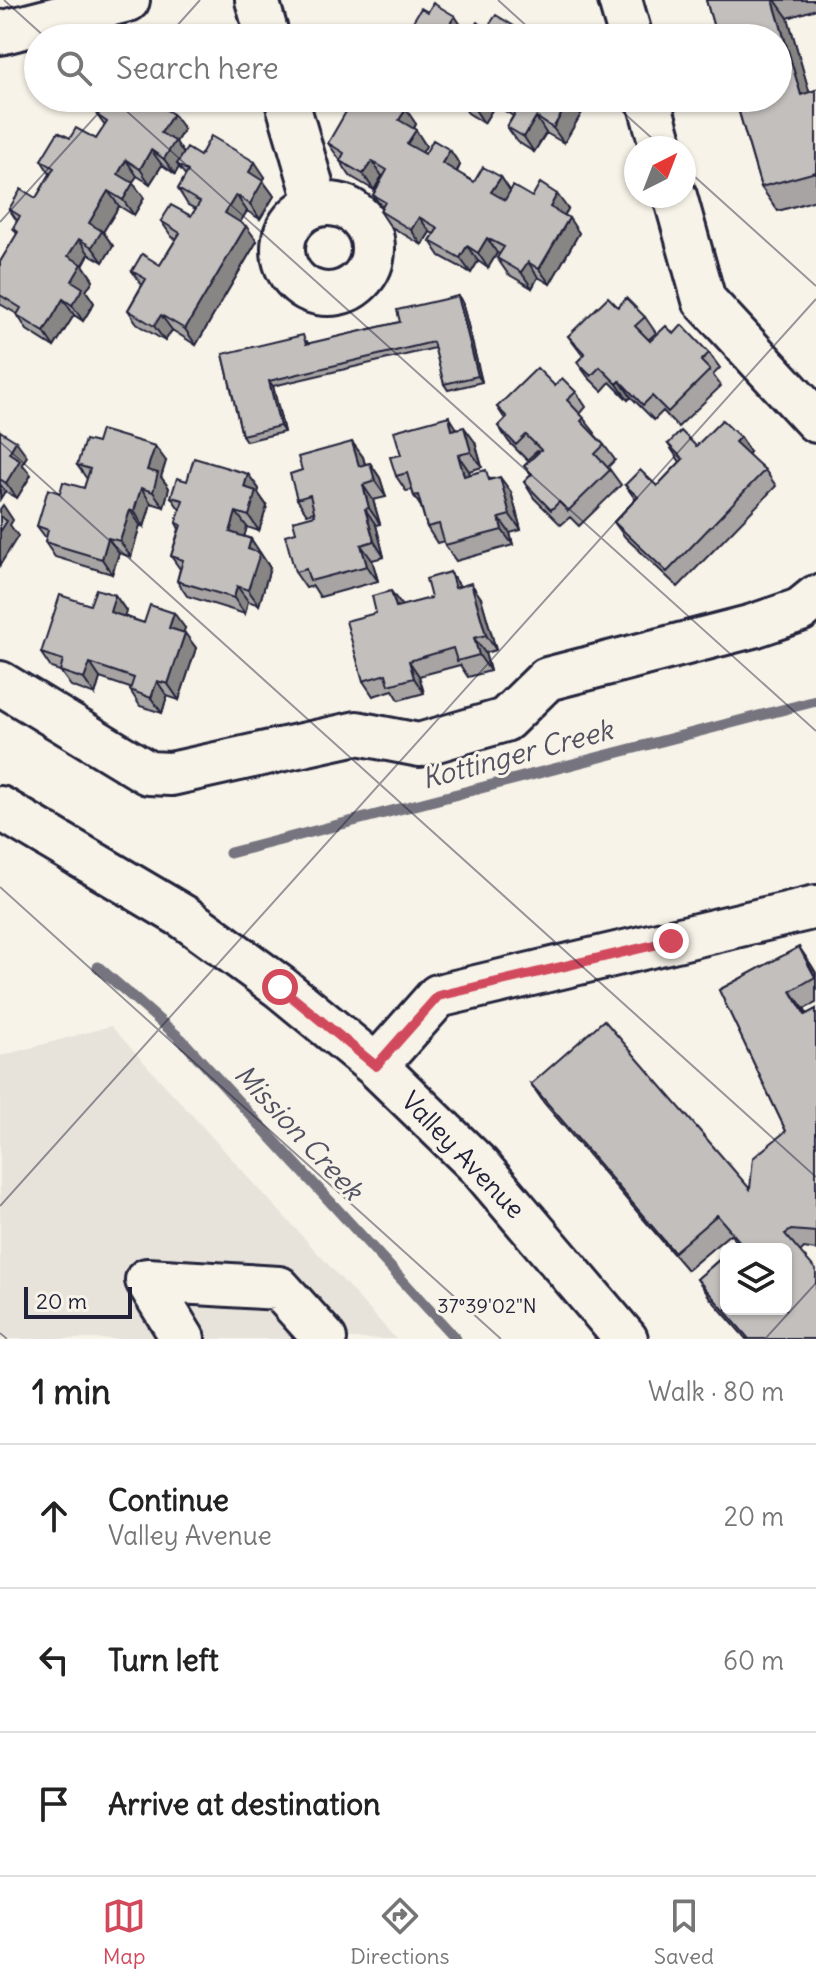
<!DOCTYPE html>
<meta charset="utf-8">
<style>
:root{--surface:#fff;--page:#f2f2f2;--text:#222;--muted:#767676;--line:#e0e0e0;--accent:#d1495b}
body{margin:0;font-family:Delius,sans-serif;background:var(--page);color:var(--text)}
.controls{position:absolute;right:24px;bottom:24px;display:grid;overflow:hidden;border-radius:12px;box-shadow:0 2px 6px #0004}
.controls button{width:72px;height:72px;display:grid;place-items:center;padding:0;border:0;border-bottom:2px solid var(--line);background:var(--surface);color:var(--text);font:40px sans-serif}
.compass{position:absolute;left:624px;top:136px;width:72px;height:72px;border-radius:50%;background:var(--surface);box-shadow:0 2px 6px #0004;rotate:42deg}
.scale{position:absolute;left:24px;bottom:20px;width:108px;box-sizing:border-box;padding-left:8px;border:4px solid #22223b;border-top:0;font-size:22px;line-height:28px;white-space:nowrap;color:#22223b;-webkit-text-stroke:6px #f7f3e8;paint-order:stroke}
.stop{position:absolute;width:24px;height:24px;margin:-18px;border:6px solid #d1495b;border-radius:50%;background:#fff}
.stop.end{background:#d1495b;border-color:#fff;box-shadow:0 2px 8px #0008}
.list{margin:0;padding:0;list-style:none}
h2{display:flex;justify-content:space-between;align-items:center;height:104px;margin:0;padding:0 32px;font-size:34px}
h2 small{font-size:26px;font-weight:400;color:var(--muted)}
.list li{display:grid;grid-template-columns:52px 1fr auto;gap:24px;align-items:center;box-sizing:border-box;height:144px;padding:0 32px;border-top:2px solid var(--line)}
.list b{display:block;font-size:30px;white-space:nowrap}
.list p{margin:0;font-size:26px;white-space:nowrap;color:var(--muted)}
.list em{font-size:26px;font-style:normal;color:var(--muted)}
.icon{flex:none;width:44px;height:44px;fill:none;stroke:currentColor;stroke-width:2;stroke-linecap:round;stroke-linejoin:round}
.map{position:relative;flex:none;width:816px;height:1339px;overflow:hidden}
.search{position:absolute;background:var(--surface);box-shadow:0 2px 6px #0004;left:24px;right:24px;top:24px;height:88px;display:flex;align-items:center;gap:20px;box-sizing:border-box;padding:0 28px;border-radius:44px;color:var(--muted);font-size:30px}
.sheet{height:536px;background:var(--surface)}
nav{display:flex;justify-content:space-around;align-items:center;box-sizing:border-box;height:112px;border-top:2px solid var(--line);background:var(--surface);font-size:22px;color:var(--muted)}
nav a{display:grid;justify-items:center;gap:4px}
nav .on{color:var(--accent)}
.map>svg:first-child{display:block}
.built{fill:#e7e3db}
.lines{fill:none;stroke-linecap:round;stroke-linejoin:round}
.stream{stroke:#76747f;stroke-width:11}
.minor-casing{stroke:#22223b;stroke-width:48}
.minor{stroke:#f7f3e8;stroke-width:42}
.wall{fill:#a7a4a3;stroke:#22223b;stroke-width:2}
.shaded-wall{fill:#888684;stroke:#22223b;stroke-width:2}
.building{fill:#c2bfbd;stroke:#22223b;stroke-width:2}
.route{stroke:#d1495b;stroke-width:10}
.ticks{fill:none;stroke:#22223b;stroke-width:2;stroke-opacity:0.45}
.labels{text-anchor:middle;stroke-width:6;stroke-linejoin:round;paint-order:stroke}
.street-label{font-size:26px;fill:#22223b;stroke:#f7f3e8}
.water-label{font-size:28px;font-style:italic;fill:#535263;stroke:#f7f3e8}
.ticks-label{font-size:20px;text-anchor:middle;fill:#22223b;stroke:#f7f3e8;stroke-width:6;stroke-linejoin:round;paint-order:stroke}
</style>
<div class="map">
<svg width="816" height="1339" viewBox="0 0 816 1339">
<rect width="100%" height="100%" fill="#f7f3e8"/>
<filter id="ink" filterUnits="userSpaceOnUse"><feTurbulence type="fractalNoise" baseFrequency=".0125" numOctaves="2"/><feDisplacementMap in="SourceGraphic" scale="16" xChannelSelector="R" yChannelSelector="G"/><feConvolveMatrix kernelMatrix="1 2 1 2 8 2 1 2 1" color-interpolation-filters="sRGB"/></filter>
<g filter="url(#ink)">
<path class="built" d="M111 1026 396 1339H0V1056Z"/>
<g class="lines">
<path class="stream" d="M230 853 816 701
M98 967 182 1040 456 1339"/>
<g class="minor-casing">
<path id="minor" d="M257 0 268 38
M620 0 631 38
M0 33 128 0
M286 98 317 204
M648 98 662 148
M675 196 704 300 816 421
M283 249a45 45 0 1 1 90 0a45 45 0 1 1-90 0Z
M0 683 148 773 171 774 357 733 419 745 505 720 547 679 753 626 800 610 816 597
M0 808 184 917 280 987 376 1066 479 1166 626 1339
M376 1066 438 996 816 907
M183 1339 147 1280 279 1288 325 1339"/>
</g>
<use href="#minor" class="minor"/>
</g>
<path class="wall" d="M706 0H816V9L788 18 809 92 816 90V200L778 211 761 187Z
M457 98H590V99L564 143 546 133 534 152 518 142 507 127 513 116 495 105 484 123 468 113Z
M382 108 416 124 414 129 426 146 422 152 425 154 450 150 460 165 457 172 474 182 501 177 510 191 568 209 564 216 579 233 550 284 538 277 532 288 508 274 497 258 500 254 497 253 488 268 478 261 471 273 440 256 430 241 434 234 430 232 422 245 390 226 380 211 382 207 373 195 383 177 382 176 374 190 350 176 340 161V160L328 143Z
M97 115 184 129 176 142 184 154 200 156 265 177 263 181 274 196 260 219 247 211 240 222 257 241 196 345 172 330 165 341 138 325 128 310 142 285 132 271 160 265 176 239 172 237 161 221 191 216 196 209 188 205 178 189 186 176 179 167 175 174 162 165 150 184 137 176 132 182 144 198 134 215 119 206 103 232 113 246 103 262 89 254 83 265 93 280 86 291 94 303 83 321 74 315 54 347 27 330 17 314 0 304V262L17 234 13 228 17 221 9 209 36 198 50 174 41 160 70 138 96 139 105 126Z
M458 296 462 301 482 382 448 390 444 384 435 348 273 386 284 432 246 441 242 435 223 354 307 341 308 344 400 322Z
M618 307 645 317 656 333 648 340 650 341 674 334 709 353 720 368 713 375 721 386 678 427 663 411 654 420 631 397 628 400 610 382 602 391 588 377 577 362 583 356 568 336Z
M555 386 576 392 586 407 580 414 595 433 594 434 604 445 615 460 608 467 621 485 579 526 570 517 561 525 534 498 524 482 531 475 524 466 538 453 537 451 527 460 509 442 498 426 505 419 497 407Z
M457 428 475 442 482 467 469 471 470 474 492 479 511 492 521 530 510 533 513 545 456 561 445 545 444 541 437 543 427 527 421 507 414 496 412 490 406 491 396 476 401 455Z
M0 431 27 456 22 464 31 475 17 498 5 491 0 499Z
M352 442 363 457 365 464 370 463 380 478 386 497 373 500 380 524 376 525 384 557 372 560 378 581 320 597 313 586 306 588 295 572 296 532 315 515 314 512 307 514 297 499 302 470Z
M668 444 750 452 748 455 765 470 776 486 678 587 625 537 614 522 636 500 625 485 657 486 680 462Z
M166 461 161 477 169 488 164 507 151 503 144 527 140 525 131 557 119 553 112 574 55 557 45 542 46 538 37 526 60 493 84 488 87 479 77 465Z
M248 474 259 489 258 493 267 506 259 531 247 527 244 536 251 539 270 568 259 605 248 601 245 614 187 596 177 581 180 569 171 556 179 529 176 523 180 510 171 497 187 481Z
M450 572 460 586 481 598 496 650 485 653 490 671 468 677 460 665 419 676 424 693 399 700 393 690 373 696 363 681 402 606 431 598Z
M115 595 126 611 124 616 144 623 185 628 183 632 196 648 179 700 167 696 162 713 140 706 130 690V688L100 678 95 695 71 686 60 671 51 668 41 653 90 605Z
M799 947 816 973V1003L804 1009 807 1014 816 1009V1250L804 1248 800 1252 816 1339H746L710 1298 697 1279 738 1243 730 1234 687 1270 544 1103 531 1084 750 1189 786 1131 719 990Z"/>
<path class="shaded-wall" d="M773 0H775L788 18 816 115 801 95Z
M455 16 465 31 461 38H450L445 31Z
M426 98H434L430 104Z
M480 98H490L495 105 484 123 474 108Z
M571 98H590V99L564 143 553 128Z
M406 109 416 124 410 135 399 120Z
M173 114 184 129 176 142 185 156 177 164 179 167 175 174 164 159 161 133Z
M536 117 546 133 534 152 524 137Z
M416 130 426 146 418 159 407 144Z
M151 150 162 165 150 184 140 169Z
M450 150 460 165 453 178 442 163Z
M126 160 137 176 128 189 118 174Z
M372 161 382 176 374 190 363 174Z
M255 162 265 177 263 181 274 196 260 219 250 204 249 172Z
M501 177 511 192 502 207 491 192Z
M133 183 144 198 134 215 123 200Z
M108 191 119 206 103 232 113 246 103 262 92 247 89 223Z
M557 194 568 209 560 222 550 207Z
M236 195 247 211 236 229 225 213Z
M419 217 430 232 422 245 411 230Z
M569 218 579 233 550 284 539 269Z
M246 226 257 241 196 345 185 329Z
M487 238 497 253 488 268 478 253Z
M79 239 89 254 83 265 93 280 86 291 94 303 83 321 72 305 68 256Z
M467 246 478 261 471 273 460 258Z
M528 262 538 277 532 288 521 272Z
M458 296 462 301 482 382 478 376Z
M63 299 74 315 54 347 44 332Z
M161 315 172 330 165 341 154 326Z
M269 381 273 386 284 432 280 426Z
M620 381 631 397 628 400 617 384Z
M449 416 459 432 452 430Z
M464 427 475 442 482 467 471 452Z
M740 437 750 452 746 457 735 442Z
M16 441 27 456 22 464 31 475 17 498 6 483 9 453Z
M352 442 363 457 369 481 359 466Z
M155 446 166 461 161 477 169 488 164 507 153 492 147 470Z
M458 455 469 471 474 491 464 476Z
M370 463 380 478 386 497 375 481Z
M248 474 259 489 258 493 267 506 259 531 249 516 244 487Z
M500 477 511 492 521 530 510 515Z
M0 484 5 491 0 499Z
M363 485 373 500 380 524 369 508Z
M141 488 151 503 144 527 134 511Z
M3 505 13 520 10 525 18 536 0 565V509Z
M365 509 376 525 384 557 374 541Z
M130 510 140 525 131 557 120 541Z
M236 512 247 527 241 547 230 532Z
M499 518 510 533 513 545 502 530Z
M108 538 119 553 112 574 102 559Z
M251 539 270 568 259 605 248 590V549Z
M361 545 372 560 378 581 367 566Z
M450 572 461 588H455Z
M471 583 481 598 496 650 486 635Z
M237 586 248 601 245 614 234 598Z
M391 591 402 606 396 607Z
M115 595 126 611 120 627 110 612Z
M174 613 185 628 180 643 169 628Z
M185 633 196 648 179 700 168 684Z
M474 638 485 653 490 671 479 655Z
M409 661 419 676 424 693 414 678Z
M90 663 100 678 95 695 84 679Z
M157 681 167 696 162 713 151 698Z
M799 947 812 966 816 973V978Z
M791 991 804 1009 816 1031 805 1015Z"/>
<path class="building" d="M706 0H773L801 95 816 90V172L761 187 735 98H778V38H717Z
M433 3 455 16 445 31 457 38H403L421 8 428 12Z
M496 15 527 34 524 38H467L477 22 487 28Z
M107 98H119L122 100 123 98H147L173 114 161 133 175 141 164 159 151 150 140 169 126 160 118 174 133 183 123 200 108 191 89 223 102 231 92 247 79 239 68 256 82 264 72 281 83 288 72 305 63 299 44 332 17 315 21 308 0 295V262L18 232 13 228 20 216 9 209 21 189 36 198 54 168 41 160 58 132 70 138 76 128 96 139 107 122 97 115Z
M354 98H365L382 108 388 99 406 109 399 120 416 130 407 144 425 154 433 140 450 150 442 163 474 182 483 167 501 177 491 192 505 200 513 186 532 197 540 183 557 194 550 207 569 218 539 269 528 262 521 272 497 258 504 247 487 238 478 253 467 246 460 258 430 241 438 228 419 217 411 230 380 211 385 202 373 195 387 170 372 161 363 174 340 161 344 153 328 143Z
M457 98H480L474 108Z
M497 98H571L553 128 536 117 524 137 507 127 517 110Z
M211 136 255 162 249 172 263 181 250 204 236 195 225 213 246 226 185 329 161 315 154 326 128 310 146 279 132 271 142 254 160 265 180 233 161 221 171 205 191 216 200 202 178 189 188 171 177 164 187 148 200 156Z
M458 296 478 376 444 384 433 342 269 381 280 426 242 435 223 354 303 335 306 344 400 322 397 310Z
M608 297 618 307 626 298 645 317 635 326 650 341 666 326 674 334 682 325 709 353 701 361 710 370 668 412 652 396 643 405 620 381 617 384 600 367 591 376 577 362 585 354 568 336Z
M537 368 555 386 562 378 576 392 567 400 584 418 581 421 604 445 595 454 610 470 568 511 559 502 551 510 524 482 532 474 524 466 541 450 526 435 516 445 498 426 507 417 497 407Z
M449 416 452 430 464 427 471 452 458 455 464 476 486 470 489 480 500 477 510 515 499 518 502 530 445 545 439 524 427 527 418 495 414 496 407 473 396 476 390 457 401 455 394 431Z
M722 420 740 437 735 442 765 470 667 572 614 522 638 497 625 485 640 470 657 486 683 459 668 444 681 431 696 446Z
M101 430 155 446 147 470 158 473 153 492 141 488 134 511 130 510 120 541 108 538 102 559 45 542 48 530 37 526 48 489 60 493 63 482 84 488 90 469 77 465 85 440 97 443Z
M0 431 16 441 9 453 20 460 6 483 0 479Z
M352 442 359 466 370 463 375 481 363 485 369 508 365 509 374 541 361 545 367 566 310 581 306 569 295 572 285 535 296 532 293 521 315 515 310 495 297 499 290 474 302 470 298 457Z
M194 458 248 474 244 487 256 491 249 516 236 512 230 532 251 539 248 549 260 553 248 590 237 586 234 598 177 581 183 560 171 556 181 525 176 523 183 500 171 497 177 478 187 481Z
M0 516 7 521 0 532Z
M450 572 455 588 471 583 486 635 474 638 479 655 457 661 453 648 409 661 414 678 389 685 386 674 363 681 346 621 376 613 372 596 391 591 396 607 431 598 426 579Z
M96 589 115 595 110 612 144 623 150 605 174 613 169 628 185 633 168 684 157 681 151 698 130 690 134 678 90 663 84 679 60 671 63 660 41 653 60 595 90 605Z
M799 947 815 977 791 991 805 1015 816 1009V1232L791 1230 785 1234 816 1270V1339H749L697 1279 726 1254V1309H786V1249H732L740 1242 717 1215 674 1252 531 1084 604 1020 750 1189 753 1158 786 1131 719 990Z"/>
</g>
<g class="lines" filter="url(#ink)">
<path class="route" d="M280 987 376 1066 438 996 671 941"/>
</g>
<path class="ticks" d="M4 0 46 38M498 0 540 38M166 38 200 0M112 98 816 731M607 98 663 148M684 167 816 286M0 222 112 98M0 442 816 1177M0 887 501 1339M0 1206 816 299M0 1333 7 1339M765 1339 816 1283"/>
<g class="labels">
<g class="street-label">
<text transform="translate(463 1155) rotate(46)" y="9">Valley Avenue</text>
</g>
<g class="water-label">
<text transform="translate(517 754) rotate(-15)" y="10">Kottinger Creek</text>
<text transform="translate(299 1132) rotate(47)" y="10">Mission Creek</text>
</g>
</g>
<g class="ticks-label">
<text x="487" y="1313">37°39'02"N</text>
</g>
</svg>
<div class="controls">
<button><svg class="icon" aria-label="layers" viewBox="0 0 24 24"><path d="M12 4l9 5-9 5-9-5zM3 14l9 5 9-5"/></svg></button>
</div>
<svg class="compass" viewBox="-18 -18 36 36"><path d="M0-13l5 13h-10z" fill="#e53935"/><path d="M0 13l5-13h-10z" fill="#767676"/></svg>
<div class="scale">20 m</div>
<div class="stop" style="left:280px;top:987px"></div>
<div class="stop end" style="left:671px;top:941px"></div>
<div class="search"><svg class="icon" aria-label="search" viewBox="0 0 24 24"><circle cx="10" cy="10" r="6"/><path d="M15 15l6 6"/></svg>Search here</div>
</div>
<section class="sheet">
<h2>1 min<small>Walk · 80 m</small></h2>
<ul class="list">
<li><svg class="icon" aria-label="ahead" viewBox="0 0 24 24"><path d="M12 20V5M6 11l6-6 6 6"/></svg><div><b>Continue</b><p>Valley Avenue</p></div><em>20 m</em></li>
<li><svg class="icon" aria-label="left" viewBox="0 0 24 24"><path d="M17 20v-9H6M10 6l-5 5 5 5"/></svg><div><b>Turn left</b></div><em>60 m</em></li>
<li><svg class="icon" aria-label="arrive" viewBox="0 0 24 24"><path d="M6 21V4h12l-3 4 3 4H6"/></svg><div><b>Arrive at destination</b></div></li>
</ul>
</section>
<nav>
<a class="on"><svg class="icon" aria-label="map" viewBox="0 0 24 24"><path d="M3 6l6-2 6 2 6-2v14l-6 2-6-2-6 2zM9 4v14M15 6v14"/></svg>Map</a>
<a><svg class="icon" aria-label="directions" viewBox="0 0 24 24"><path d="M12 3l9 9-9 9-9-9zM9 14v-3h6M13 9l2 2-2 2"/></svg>Directions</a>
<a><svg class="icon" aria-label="saved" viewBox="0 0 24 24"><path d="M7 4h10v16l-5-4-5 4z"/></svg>Saved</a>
</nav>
